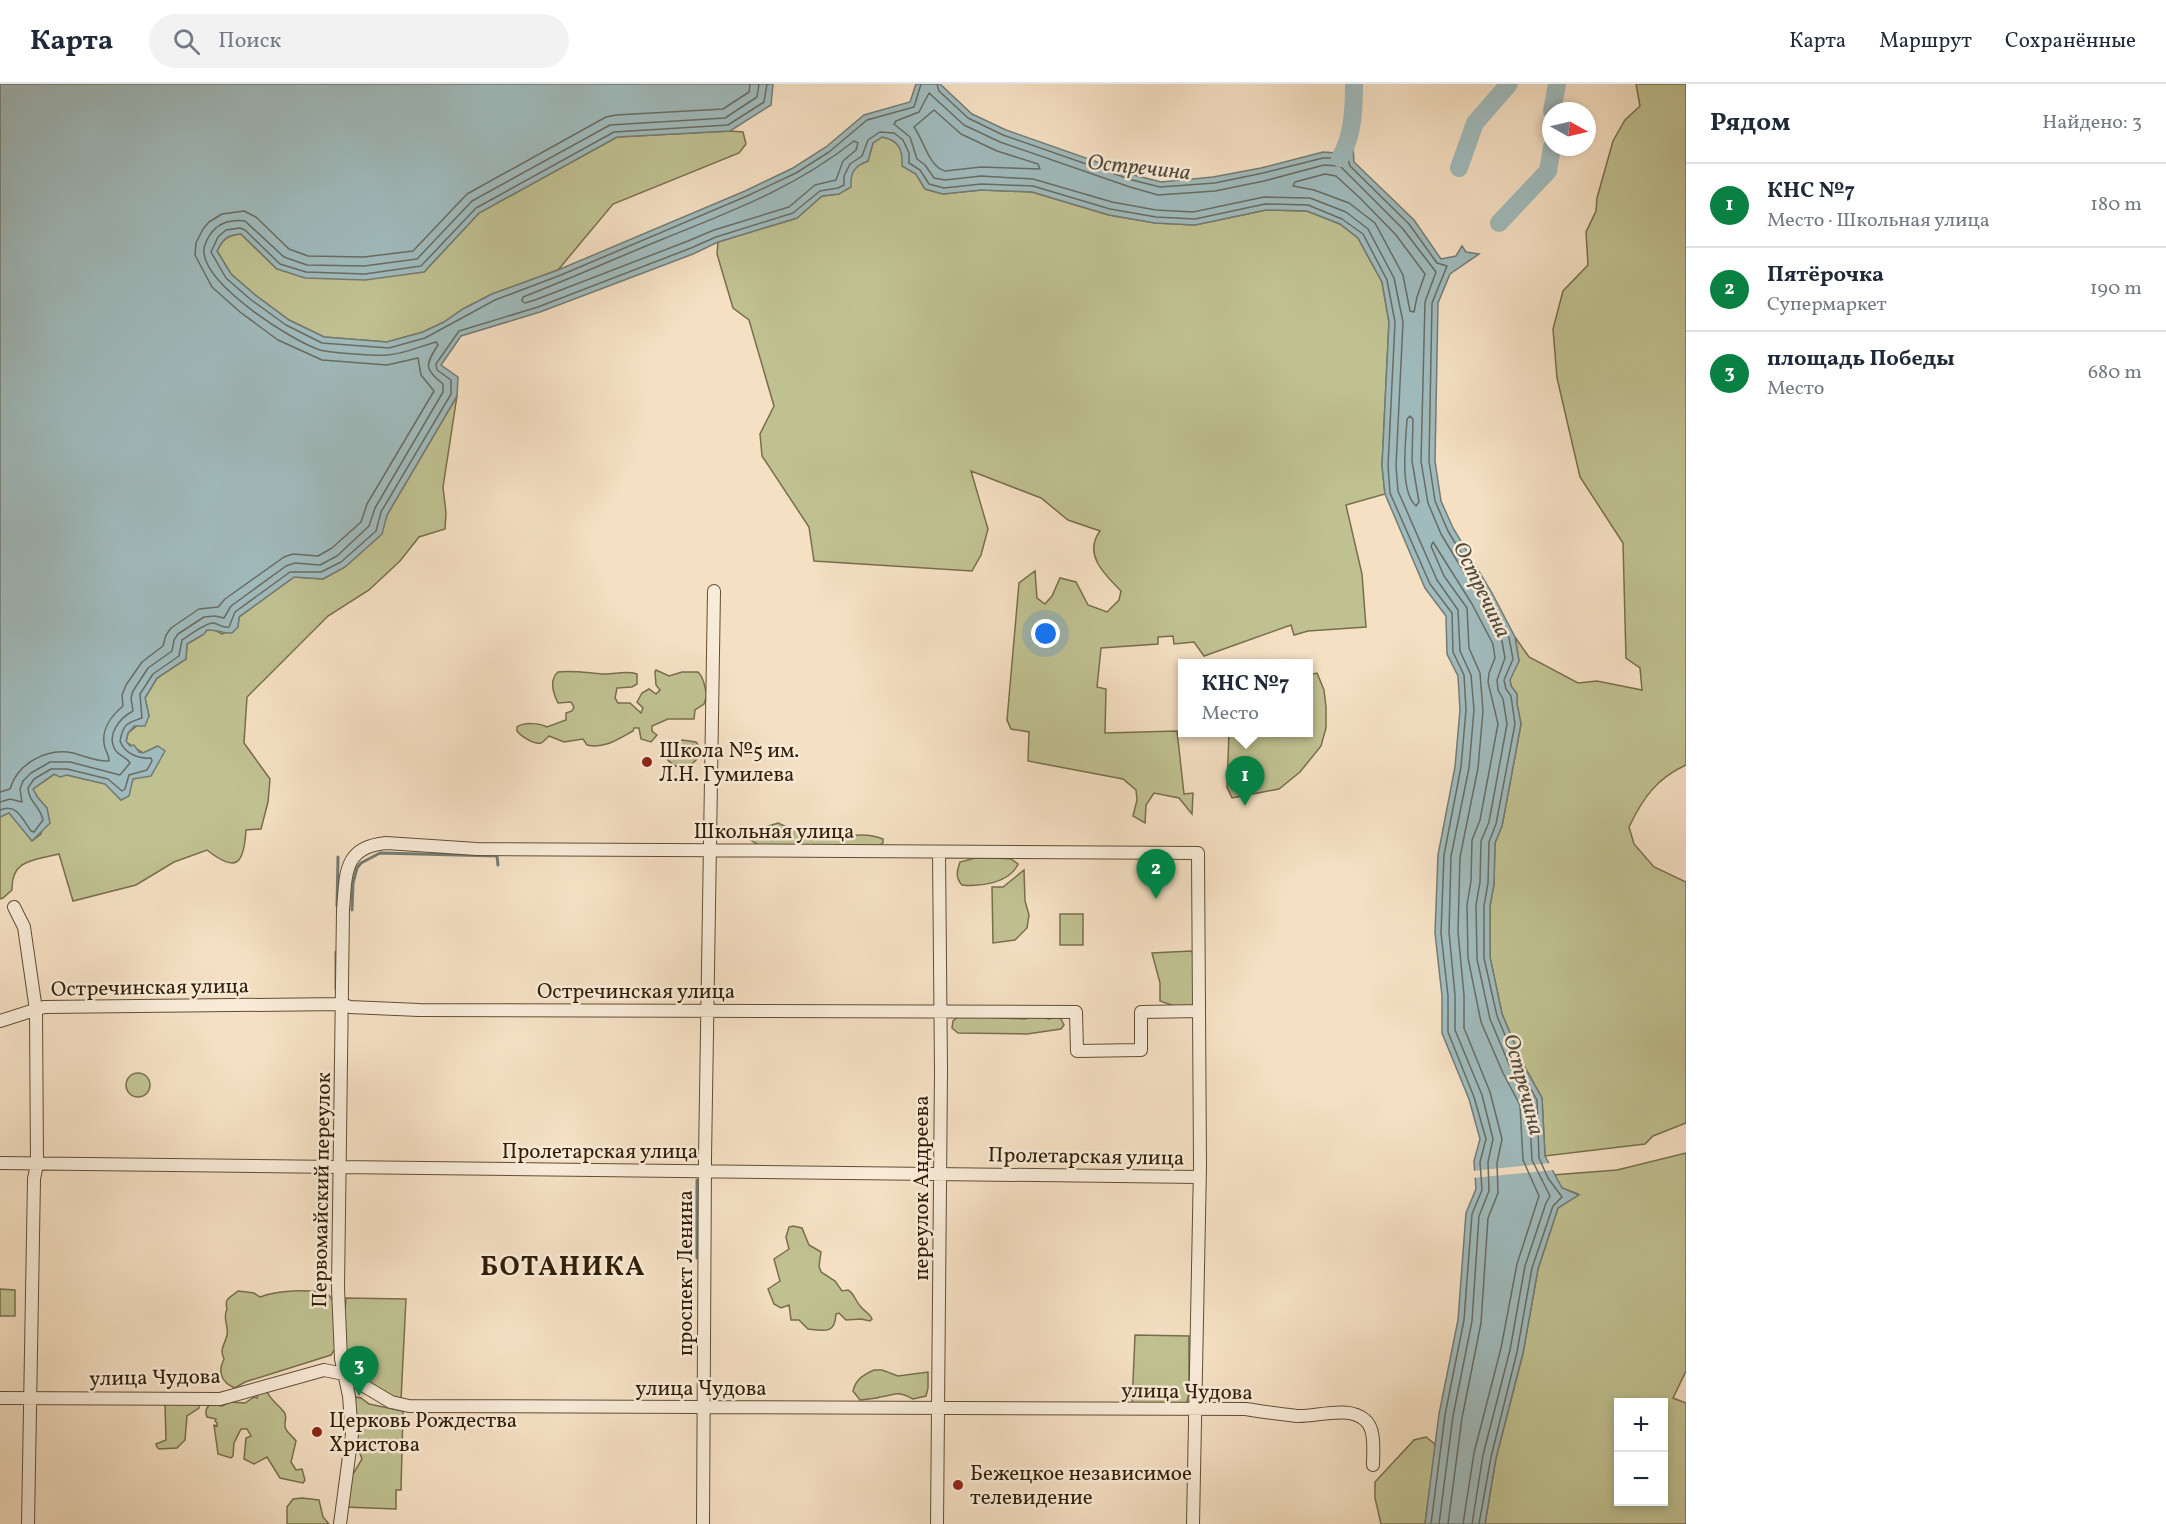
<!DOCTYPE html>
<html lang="ru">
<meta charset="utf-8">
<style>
:root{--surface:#fff;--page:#f2f2f3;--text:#1f2937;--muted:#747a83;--line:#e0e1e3;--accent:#0b8043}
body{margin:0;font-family:Vollkorn,serif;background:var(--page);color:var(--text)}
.controls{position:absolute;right:18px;bottom:18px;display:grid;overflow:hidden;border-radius:0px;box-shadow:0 3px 9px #0003}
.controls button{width:54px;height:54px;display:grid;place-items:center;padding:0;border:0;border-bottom:2px solid var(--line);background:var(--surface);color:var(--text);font:30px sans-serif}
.compass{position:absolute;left:1542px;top:18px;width:54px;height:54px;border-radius:50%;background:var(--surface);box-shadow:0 3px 9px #0003;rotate:98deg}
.you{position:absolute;left:1046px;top:550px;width:21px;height:21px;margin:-15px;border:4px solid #fff;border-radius:50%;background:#1a73e8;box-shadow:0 0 0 9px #1a73e833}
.badge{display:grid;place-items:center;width:39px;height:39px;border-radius:50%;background:var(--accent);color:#fff;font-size:20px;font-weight:700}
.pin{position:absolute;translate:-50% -50px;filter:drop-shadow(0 2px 3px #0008)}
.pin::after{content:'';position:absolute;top:32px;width:21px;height:18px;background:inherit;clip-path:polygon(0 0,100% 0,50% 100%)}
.popup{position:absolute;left:1178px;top:575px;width:135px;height:78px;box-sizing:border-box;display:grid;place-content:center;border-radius:0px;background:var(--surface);filter:drop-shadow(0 2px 4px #0005);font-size:20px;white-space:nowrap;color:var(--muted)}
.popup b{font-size:22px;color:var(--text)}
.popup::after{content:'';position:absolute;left:50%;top:100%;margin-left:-12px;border:12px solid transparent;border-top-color:var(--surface)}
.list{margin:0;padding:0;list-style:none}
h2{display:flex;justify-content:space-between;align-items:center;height:78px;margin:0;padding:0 24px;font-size:26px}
h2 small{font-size:20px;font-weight:400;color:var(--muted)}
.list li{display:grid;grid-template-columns:39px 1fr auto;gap:18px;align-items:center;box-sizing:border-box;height:84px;padding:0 24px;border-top:2px solid var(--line)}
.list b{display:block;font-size:22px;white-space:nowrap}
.list p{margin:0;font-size:20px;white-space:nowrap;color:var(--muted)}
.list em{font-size:20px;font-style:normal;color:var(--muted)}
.icon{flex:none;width:33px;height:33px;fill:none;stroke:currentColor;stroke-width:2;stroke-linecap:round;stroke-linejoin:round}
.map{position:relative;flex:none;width:1686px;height:1440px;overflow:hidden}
header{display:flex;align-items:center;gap:36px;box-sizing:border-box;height:84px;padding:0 30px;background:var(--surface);border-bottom:2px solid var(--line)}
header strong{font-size:28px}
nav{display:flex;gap:33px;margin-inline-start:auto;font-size:21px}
.search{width:420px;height:54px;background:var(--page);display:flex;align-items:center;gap:15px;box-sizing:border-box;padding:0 21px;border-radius:33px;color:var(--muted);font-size:22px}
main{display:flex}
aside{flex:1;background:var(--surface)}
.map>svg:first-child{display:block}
.green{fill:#c0c191;stroke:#786e4c;stroke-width:1.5;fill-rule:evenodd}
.water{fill:#a0bbbd;stroke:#747b74;stroke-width:1.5}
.pier{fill:#f5e0c3}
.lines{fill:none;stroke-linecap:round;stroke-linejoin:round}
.shore{stroke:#686c62;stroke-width:1.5}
.stream{stroke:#747b74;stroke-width:3}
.river{stroke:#a0bbbd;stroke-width:18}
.minor-casing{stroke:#624d35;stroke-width:14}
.minor{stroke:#f8ebd8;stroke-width:12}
.poi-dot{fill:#8f2418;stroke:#f8ebd8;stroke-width:2}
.labels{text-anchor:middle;stroke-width:5;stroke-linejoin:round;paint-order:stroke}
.poi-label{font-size:21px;fill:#311c06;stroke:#f8ebd8;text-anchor:start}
.street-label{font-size:21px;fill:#311c06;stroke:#f8ebd8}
.water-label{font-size:22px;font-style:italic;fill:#524c3d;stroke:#f8ebd8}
.district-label{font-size:27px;font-weight:bold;letter-spacing:1.5px;fill:#311c06;stroke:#f8ebd8}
</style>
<header>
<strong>Карта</strong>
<div class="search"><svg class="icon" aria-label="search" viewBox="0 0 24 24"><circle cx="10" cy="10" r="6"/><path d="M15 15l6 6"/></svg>Поиск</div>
<nav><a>Карта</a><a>Маршрут</a><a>Сохранённые</a></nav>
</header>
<main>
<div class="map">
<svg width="1686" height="1440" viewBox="0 0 1686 1440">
<rect width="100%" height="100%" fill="#f5e0c3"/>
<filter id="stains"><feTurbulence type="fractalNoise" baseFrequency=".00333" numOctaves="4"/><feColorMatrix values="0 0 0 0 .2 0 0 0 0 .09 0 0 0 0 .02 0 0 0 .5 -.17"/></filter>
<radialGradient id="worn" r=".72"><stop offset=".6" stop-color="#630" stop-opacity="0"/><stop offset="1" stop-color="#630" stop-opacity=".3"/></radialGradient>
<path class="green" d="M1636 0H1686V681C1656 695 1643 714 1629 743L1634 760 1654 783 1686 798V1039L1653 1052 1645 1060 1545 1072 1542 1014 1523 980 1502 930 1490 873V822L1494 800 1495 759 1502 742 1521 640 1517 620V610L1511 602 1510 595 1519 577 1515 553 1529 573 1578 599 1597 597 1642 606 1640 584 1626 574 1623 459 1580 393 1557 294 1553 245 1563 207 1588 181 1586 148 1596 127 1597 114 1613 57 1625 36 1640 22Z
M730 47 743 48 746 60 739 69 613 120 558 186 492 210 463 225 444 238 423 248 387 258 324 253 289 236 254 210 231 190 217 167C223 155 227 151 241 150L277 185 424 188 479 129 617 53Z
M882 53C899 56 903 66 903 82L916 90 925 105 943 110 981 106 1032 108 1109 131 1155 139 1195 141 1266 126 1307 127 1340 140 1358 154 1382 198 1389 238 1382 382 1385 410 1346 421 1362 490 1366 543 1308 547 1294 551 1291 541 1204 572 1194 558 1174 560 1173 552 1158 553V560L1101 564 1097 603 1106 605 1105 649 1177 647 1184 710 1193 709 1192 730 1179 714 1154 709 1146 721 1145 739 1133 732 1137 716 1136 706 1123 695 1028 677 1029 648 1011 645 1007 636 1019 499 1035 487 1037 514 1045 520 1052 512 1060 494 1076 498 1088 521 1107 528 1119 516 1121 507C1104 490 1083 470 1100 447L1068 436 1041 414 971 387 988 445 981 471 972 487 814 477 809 443 762 372 760 350 774 322 749 236 733 224 717 170 718 158 797 134 822 112 839 110 854 83 868 77 873 59Z
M457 312 443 403 446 429 445 445 419 453 400 477 369 506 328 532 247 613 244 659 270 695 268 718 261 745 246 746C244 781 236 789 207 766L174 778 136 801 73 817 59 770C35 776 11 775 12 806L3 814 0 815V733L9 728 32 757 41 750 47 724 38 714 33 705 55 690 67 691 106 700 121 716 133 695 158 662 143 669 126 658 128 649 149 632 145 614 157 594 186 575 187 560 204 550 207 546 213 545 222 550 238 543 239 533 294 493 323 495 345 483 381 450 387 431Z
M656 586 669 592 682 588H698C705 594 704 603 707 611L704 620 695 626 694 635H668L652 642V647L657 651 651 658 641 655 639 644H634L633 647C618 655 605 665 587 661L583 655 564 658 549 652C548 653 542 659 541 659 534 661 521 652 517 647V643C524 638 540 639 547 643L566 636V629L572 627 574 623 571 618 558 619C553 609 549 596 558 588 573 586 588 589 602 590 614 591 624 586 637 590V600L632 603 617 604 615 614 618 619H630L641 629 643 624 637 618 642 609 649 605 656 610 660 606 656 601 655 588Z
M1317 589 1324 606 1326 623V644L1321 662 1300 688 1279 705 1232 714 1227 703 1229 649 1308 648V591Z
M682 656 696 658 699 662 700 672 688 684C678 685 670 680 665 672L669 666Z
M778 739C787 743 806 752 815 751 824 750 829 747 837 753 854 751 867 749 883 755V759C873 766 853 764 841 760L835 763 760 762 749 755 750 751 756 746Z
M995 774 1011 775 1018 780C1010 799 980 803 962 801 955 793 957 787 960 778L975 774Z
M1024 786 1025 817 1029 831 1027 844 1015 856 993 859 992 803H1003Z
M1060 830H1083V861H1060Z
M1191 867 1197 873 1193 923 1180 924 1160 917V899L1152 869Z
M1035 931 1049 935 1056 933 1061 935 1064 941 1061 945 1027 950 958 949 952 944 953 937 959 932 1025 935Z
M126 1001a12 12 0 1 1 24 0a12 12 0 1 1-24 0Z
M1686 1069V1287L1673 1314 1686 1319V1440H1485L1496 1374 1523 1269 1538 1185 1558 1124 1578 1110 1562 1104 1553 1091 1617 1086ZM1618 1318H1664V1418H1618Z
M793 1142 802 1144 809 1161 821 1168 819 1182 821 1188 835 1197 842 1207 848 1206C855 1210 855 1217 861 1223 865 1228 869 1228 872 1235L870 1237 861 1235 846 1236 839 1229 836 1230C835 1250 825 1247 808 1245L799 1236H791L789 1221 781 1224 774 1220 768 1205 780 1197 774 1175 789 1165 786 1153 789 1143Z
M0 1205 15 1206V1232H0Z
M238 1207 254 1209 260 1213C277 1206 311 1205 328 1210L334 1218 335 1265 331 1271 245 1298 235 1304C222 1299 217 1288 224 1275 219 1264 225 1261 227 1251 229 1241 222 1235 227 1225 224 1214 230 1214 238 1207Z
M346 1214 406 1215 401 1316 390 1312 354 1292C341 1269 344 1239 346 1214Z
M1135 1251 1189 1252V1309L1187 1318 1179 1322 1132 1321Z
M874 1286H882L898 1292 928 1288V1304L926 1312 913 1315C897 1306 896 1311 880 1313 874 1315 867 1315 860 1316L853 1307C856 1295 863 1291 874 1286Z
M266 1306C271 1317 278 1320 284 1328 288 1333 284 1337 285 1342 285 1348 293 1352 296 1357L291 1378 296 1386 302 1385 305 1396 303 1399 280 1394 267 1373 254 1380 244 1375 246 1354 251 1352 247 1345H241L234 1359 233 1372 231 1374 218 1370 214 1341 217 1342V1339L215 1337 216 1335 207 1333C205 1328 206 1323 211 1320L222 1322 230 1318 245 1319 254 1313 257 1314 258 1310Z
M356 1313 361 1314 369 1320 403 1327 401 1406H396V1425L344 1423 350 1395 362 1375 355 1356 354 1315Z
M199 1318V1324L187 1332 185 1356 177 1364 159 1365 157 1363 156 1360 166 1356 165 1320Z
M1426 1353 1436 1361 1425 1440H1381L1375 1414V1398L1414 1356Z
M302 1414 319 1416 323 1433 329 1440H287V1423L293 1415Z"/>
<path class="water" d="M0 0H773L771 21 730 47 617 53 479 129 424 188 365 196 305 194 277 185 241 150C227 151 223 155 217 167L231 190 254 210 289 236 324 253 387 258 423 248 444 238 463 225 492 210 558 186 745 107 793 84 826 63 864 31 910 18 916 0H940L972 30 1006 46 1134 91 1161 98 1213 93 1261 84 1323 68 1336 69 1345 52 1352 51 1354 78 1414 136 1441 175 1456 172 1462 162 1466 168 1479 170 1450 190 1438 219 1435 377 1441 417 1453 444 1492 509 1515 553 1519 577 1510 596 1511 602 1517 610V620L1521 640 1502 742 1495 759 1494 800 1490 822V873L1502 930 1523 980 1542 1014 1545 1072 1562 1104 1579 1111 1558 1124 1538 1185 1523 1269 1496 1374 1485 1440H1425L1439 1330 1458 1236 1466 1129 1476 1105 1474 1077 1480 1055 1469 1015 1442 949V912L1435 849 1438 771 1455 683 1460 626 1458 592 1447 570 1446 532 1425 504 1385 410 1382 382 1389 238 1382 198 1358 154 1340 140 1307 127 1266 126 1195 141 1155 139 1109 131 1032 108 981 106 943 110 925 105 916 90 902 82C903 66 899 56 882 53L873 59 868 77C854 82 850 89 851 103L839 110 822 112 797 134 718 158 693 170 540 228 461 252 441 281 458 293 457 312 387 431 382 450 345 483 323 495 294 493 239 533 238 543 232 549C222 550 217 545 207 546L204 550 187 560 186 575 157 594 145 614 149 632 145 642H134L128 649 126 657 130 662 134 661 139 668 143 669 158 662 165 667 151 692 133 695 129 712 121 716 105 700 67 691 60 693 54 690 33 705 38 714 47 724 50 739 32 757 9 729 0 733Z"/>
<path class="pier" d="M1551 1079 1554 1086 1472 1094V1087Z"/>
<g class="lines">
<path class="shore" d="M767 0 764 18 728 41 614 48 476 124 421 182 365 190 306 188 280 180 245 146 240 144 226 146 218 153 211 168 226 194 250 215 286 241 322 259 389 264 425 254 495 216 561 191 747 112 796 89 829 68 867 36 914 23 921 0
M937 0 939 7 968 34 1003 51 1132 96 1160 103 1215 99 1263 89 1323 74H1337L1346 69 1350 82 1409 140 1437 179 1447 182 1432 219 1429 377 1435 417 1448 447 1487 512 1509 554 1513 575 1504 596 1506 605 1511 612 1515 640 1496 740 1489 758 1488 799 1484 822V874L1497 932 1518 982 1537 1016 1539 1074 1548 1094 1562 1113 1553 1122 1532 1184 1517 1268 1491 1373 1479 1440
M934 26 961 50 997 67 1038 80 1040 85 981 83 945 87C929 83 923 55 914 43Z
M854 57 858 59 856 66 843 77 836 96 815 101 789 123 714 146 688 157 535 216 525 219 522 217 523 213C570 195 616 174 663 155 732 127 795 104 854 57Z
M1325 90 1336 92 1360 114 1396 151 1425 190 1417 213 1414 228 1410 227 1403 191 1375 139 1349 119 1314 106 1293 102 1295 98Z
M1410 332 1413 335 1412 377 1419 418 1416 422C1399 407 1406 357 1407 335Z
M0 708 10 705C17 680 47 663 73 669 85 672 97 678 109 677 109 671 107 670 105 664 100 647 111 632 123 622L122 611 126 601 142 578 163 562 166 551 171 544 199 525 218 523 225 515 284 473 293 470 318 472 332 464 361 438 367 420 434 307 421 291 418 274 387 281 322 276 278 256 240 228 212 203 195 171 196 159 203 145 209 138 222 130 244 127 256 133 289 165 308 172 364 173 413 167 467 110 606 33 616 31 723 25 749 8 750 0
M0 718 10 715 22 718 20 705 23 697 31 689 50 678H70L120 691 130 679C127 674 120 672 116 667 105 651 120 634 133 627L131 614 133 607 148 584 172 567 174 556 178 550 204 533 215 532 224 534 231 522 286 482 295 479 320 481 337 472 369 442 375 424 443 308V300C424 285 425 281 438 261L436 258C421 262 404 270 388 271 377 272 330 269 320 266 290 256 207 202 204 169 203 162 208 153 212 148 220 138 233 135 245 137L284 173 307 181 364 182 417 175 472 117 610 41 725 34 757 13 759 0
M0 726C17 719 22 735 31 747L34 748 43 736C40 721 29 719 28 704L34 695 51 685H67L108 695 122 707 125 705 129 691 147 686 152 677 151 674C139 675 125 670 120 657 123 640 127 639 142 634L140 610 153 590 179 572 182 556C190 551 206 538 214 539 221 541 222 544 229 543L235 528 290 488H321L341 478 376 447 381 428 451 310V296L437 286 436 280 459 247 538 223 691 164 716 153 793 129 820 107 838 104 844 101V92L850 80 862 72 868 56 880 48 894 49 903 56 909 69V79L920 86 929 100 944 104 981 100 1033 102 1110 125 1156 133 1195 135 1265 120 1308 121 1342 135 1363 150 1387 196 1395 238 1388 382 1390 409 1430 500 1452 529 1453 568 1464 591 1466 626 1461 683 1444 771 1441 849 1448 912V948L1474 1013 1486 1055 1480 1078 1482 1106 1472 1130 1464 1236 1445 1331 1431 1440
M1439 1440 1453 1332 1472 1237 1479 1132 1489 1107 1488 1078 1493 1055 1482 1011 1455 946V911L1449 848 1451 772 1469 684 1474 626 1471 591 1460 567 1458 526 1437 496 1398 407 1396 382 1403 238 1394 194 1368 145 1346 128 1310 114 1264 113 1193 128 1156 126 1112 118 1033 95 981 92 945 96 934 94 925 81 917 75 910 53 894 40 896 37 919 28 929 9 964 41 1000 58 1130 103 1158 111 1215 107 1264 97 1324 81 1340 82 1403 145 1436 188 1425 218 1421 377 1428 419 1441 450 1480 515 1502 557 1505 574 1497 596 1498 606 1503 615 1507 640 1489 738 1481 757 1480 798 1476 821 1477 875 1490 935 1511 985 1529 1018 1532 1076 1550 1112 1546 1119 1525 1182 1510 1266 1483 1371 1472 1440
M1448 1440 1462 1334 1481 1239 1488 1134 1498 1109 1497 1079 1502 1055 1490 1008 1464 944V911L1458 848 1460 773 1478 684 1483 627 1480 589 1469 564 1467 524 1444 492 1431 462 1433 458 1472 520 1493 560 1495 574 1489 589 1488 598 1498 640 1480 736 1472 756 1471 797 1467 821 1468 874 1481 938 1503 989 1520 1021 1523 1076 1539 1112 1517 1180 1501 1264 1474 1369 1463 1440"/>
<path class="stream" d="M337 822 338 773
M352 826 353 799 357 784 361 779 380 769 497 772 498 781
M336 905V868
M697 1174V1096"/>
<path class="river" d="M1552 27 1557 0
M1340 74C1353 52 1354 25 1354 0
M1459 84 1475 39 1509 0
M1499 139 1548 87 1552 63"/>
<g class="minor-casing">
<path id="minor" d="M14 823 24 843 36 926 37 1080 34 1095 28 1440
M0 937 44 923 342 920 350 923 419 926 1076 928 1077 967 1141 966V928L1199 927
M0 1079 1199 1093
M0 1314 220 1315 324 1286 344 1290 391 1318 409 1322 1246 1325C1263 1328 1280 1330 1297 1332 1316 1333 1349 1321 1365 1336 1376 1345 1373 1368 1373 1381
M340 1440 352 1350 349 1312 341 1275 338 1204 343 826C346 790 343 763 386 759L477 765 1198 769 1200 1082 1193 1440
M703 1440 705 1074 714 507
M937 1440 941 987 939 768"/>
</g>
<use href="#minor" class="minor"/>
</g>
<g class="poi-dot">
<circle cx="647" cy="678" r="6"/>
<circle cx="317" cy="1348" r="6"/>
<circle cx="958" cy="1401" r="6"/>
</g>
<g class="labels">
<g class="poi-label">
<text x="659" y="673">Школа №5 им.<tspan x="659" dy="24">Л.Н. Гумилева</tspan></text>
<text x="329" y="1343">Церковь Рождества<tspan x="329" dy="24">Христова</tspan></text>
<text x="970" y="1396">Бежецкое независимое<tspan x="970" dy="24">телевидение</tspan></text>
</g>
<g class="street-label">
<text x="774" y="754">Школьная улица</text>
<text transform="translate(150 903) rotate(-1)" y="7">Остречинская улица</text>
<text x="636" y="914">Остречинская улица</text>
<text x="600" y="1074">Пролетарская улица</text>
<text transform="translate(1086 1072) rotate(1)" y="7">Пролетарская улица</text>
<text transform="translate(921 1104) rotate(-90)" y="7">переулок Андреева</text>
<text transform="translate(321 1106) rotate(-89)" y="7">Первомайский переулок</text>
<text transform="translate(685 1189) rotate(-90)" y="7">проспект Ленина</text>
<text transform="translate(155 1293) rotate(-1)" y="7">улица Чудова</text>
<text x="701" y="1311">улица Чудова</text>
<text transform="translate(1187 1307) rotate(1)" y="7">улица Чудова</text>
</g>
<g class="water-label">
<text transform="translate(1139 82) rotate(6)" y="8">Остречина</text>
<text transform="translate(1483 505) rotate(64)" y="8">Остречина</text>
<text transform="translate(1525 1000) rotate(75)" y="8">Остречина</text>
</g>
<g class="district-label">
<text x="563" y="1191">БОТАНИКА</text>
</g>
</g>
<rect width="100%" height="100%" filter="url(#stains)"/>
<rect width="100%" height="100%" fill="url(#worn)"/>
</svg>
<div class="controls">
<button>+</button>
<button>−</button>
</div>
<svg class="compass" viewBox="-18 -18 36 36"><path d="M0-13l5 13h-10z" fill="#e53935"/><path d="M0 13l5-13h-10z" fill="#747a83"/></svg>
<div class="you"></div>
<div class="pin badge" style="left:1245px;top:722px">1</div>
<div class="popup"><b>КНС №7</b>Место</div>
<div class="pin badge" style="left:1156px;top:815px">2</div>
<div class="pin badge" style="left:359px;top:1312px">3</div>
</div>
<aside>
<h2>Рядом<small>Найдено: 3</small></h2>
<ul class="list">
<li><span class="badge">1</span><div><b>КНС №7</b><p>Место · Школьная улица</p></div><em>180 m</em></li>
<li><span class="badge">2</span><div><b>Пятёрочка</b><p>Супермаркет</p></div><em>190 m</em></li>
<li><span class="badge">3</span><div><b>площадь Победы</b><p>Место</p></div><em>680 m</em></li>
</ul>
</aside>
</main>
